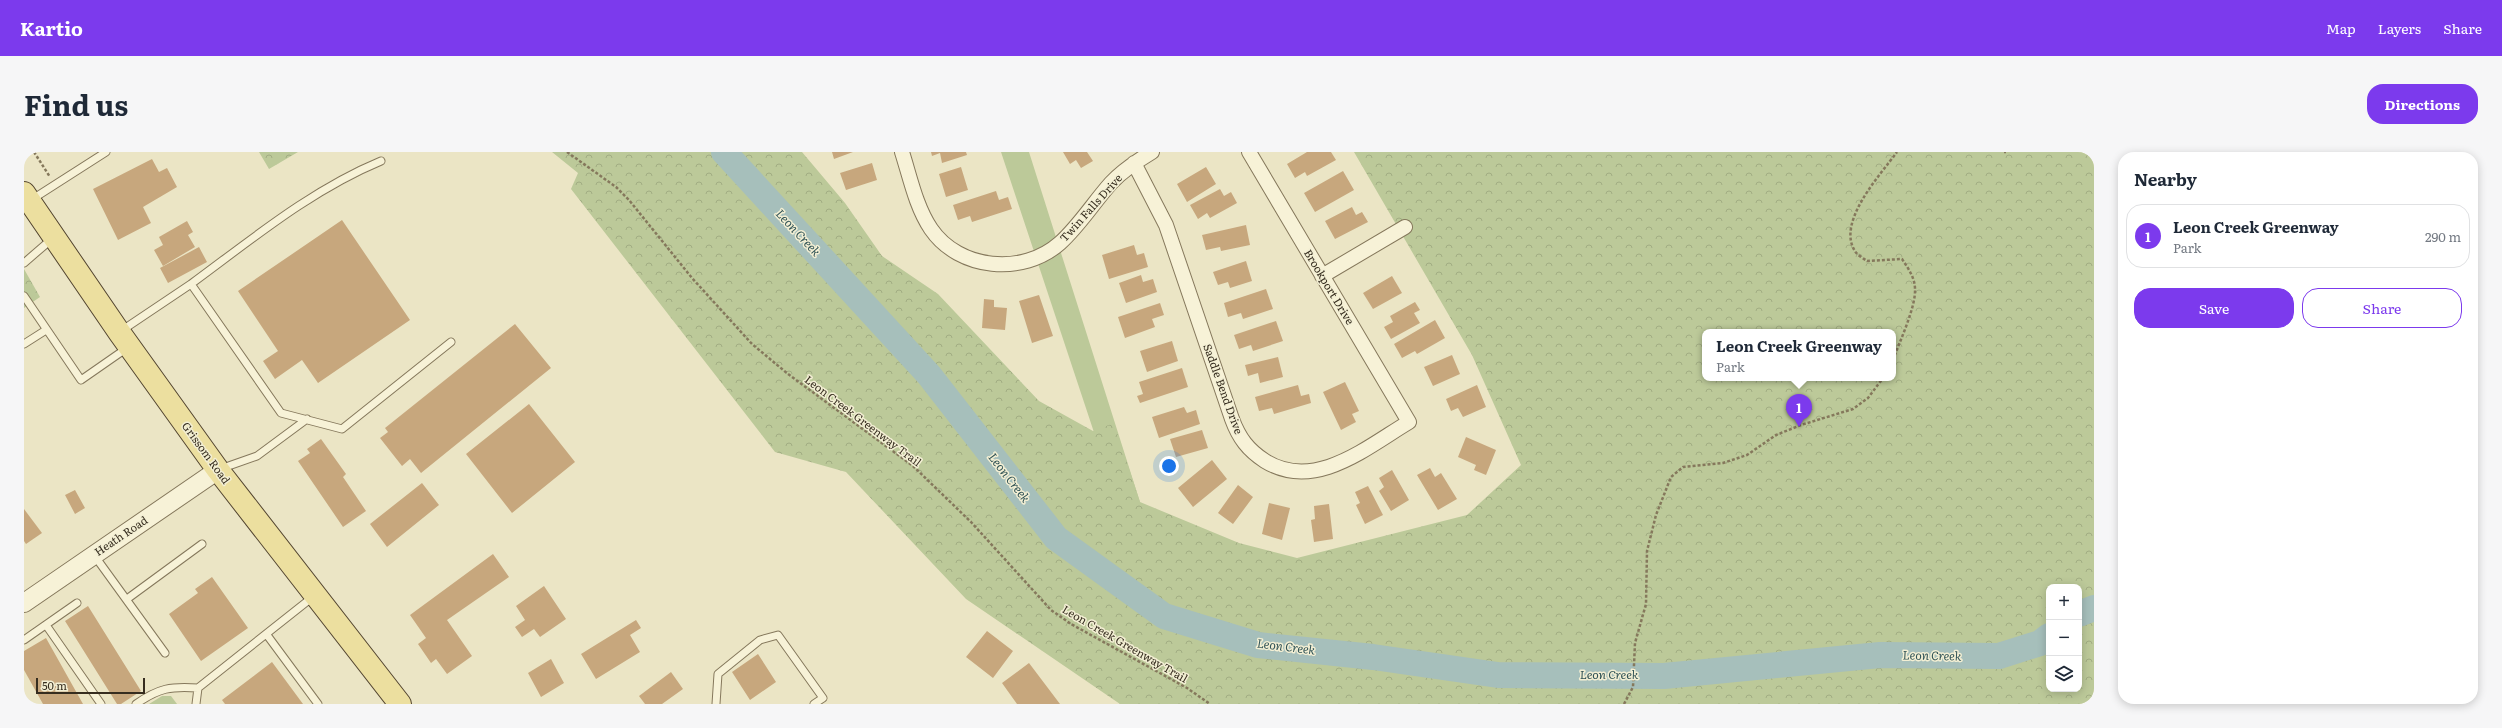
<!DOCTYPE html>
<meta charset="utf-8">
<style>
:root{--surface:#fff;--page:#f6f6f7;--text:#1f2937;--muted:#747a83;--line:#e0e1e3;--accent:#7c3aed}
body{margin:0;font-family:Literata,serif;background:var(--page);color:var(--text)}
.controls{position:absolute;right:12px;bottom:12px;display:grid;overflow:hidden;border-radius:8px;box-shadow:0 2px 10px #0003}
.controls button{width:36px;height:36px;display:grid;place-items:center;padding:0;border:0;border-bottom:1px solid var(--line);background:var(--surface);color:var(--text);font:20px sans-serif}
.scale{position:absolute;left:12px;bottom:10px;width:109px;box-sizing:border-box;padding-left:4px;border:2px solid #362d1f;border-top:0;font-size:11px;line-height:14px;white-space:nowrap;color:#362d1f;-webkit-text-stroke:3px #f3efd4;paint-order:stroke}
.you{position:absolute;left:1145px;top:314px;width:14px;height:14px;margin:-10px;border:3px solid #fff;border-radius:50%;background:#1a73e8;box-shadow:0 0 0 6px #1a73e833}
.badge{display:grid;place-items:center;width:26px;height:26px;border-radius:50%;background:var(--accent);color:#fff;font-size:13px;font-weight:700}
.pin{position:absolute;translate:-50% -33px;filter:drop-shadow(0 1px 2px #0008)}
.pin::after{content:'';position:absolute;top:21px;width:14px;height:12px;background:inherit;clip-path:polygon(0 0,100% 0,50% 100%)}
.popup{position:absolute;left:1678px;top:177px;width:194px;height:52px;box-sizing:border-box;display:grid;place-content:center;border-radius:8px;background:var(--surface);filter:drop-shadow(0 1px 3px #0005);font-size:13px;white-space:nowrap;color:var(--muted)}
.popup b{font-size:15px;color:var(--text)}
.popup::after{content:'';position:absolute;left:50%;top:100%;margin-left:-8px;border:8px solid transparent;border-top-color:var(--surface)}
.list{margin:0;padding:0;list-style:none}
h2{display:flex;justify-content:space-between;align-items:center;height:52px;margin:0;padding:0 16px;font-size:17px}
h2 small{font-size:13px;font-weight:400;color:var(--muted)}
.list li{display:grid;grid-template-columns:26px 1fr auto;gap:12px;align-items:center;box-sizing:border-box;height:64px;margin:0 8px 8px;padding:0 8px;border:1px solid var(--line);border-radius:16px}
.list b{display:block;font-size:15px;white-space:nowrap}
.list p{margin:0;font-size:13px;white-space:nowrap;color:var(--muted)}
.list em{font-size:13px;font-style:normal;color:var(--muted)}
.actions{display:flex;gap:8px;padding:12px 16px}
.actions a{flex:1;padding:9px 0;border:1px solid var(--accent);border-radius:16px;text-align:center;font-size:14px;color:var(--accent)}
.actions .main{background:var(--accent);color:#fff}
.icon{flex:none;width:22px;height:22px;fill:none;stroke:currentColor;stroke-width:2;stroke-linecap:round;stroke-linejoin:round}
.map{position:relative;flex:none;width:2070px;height:552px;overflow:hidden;border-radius:16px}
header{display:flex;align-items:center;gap:24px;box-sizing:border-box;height:56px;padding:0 20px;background:var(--accent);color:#fff}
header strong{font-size:19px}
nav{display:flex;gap:22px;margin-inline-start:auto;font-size:14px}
.intro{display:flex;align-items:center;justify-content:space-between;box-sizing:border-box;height:96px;padding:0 24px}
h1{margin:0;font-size:28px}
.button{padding:10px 18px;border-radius:16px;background:var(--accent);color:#fff;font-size:14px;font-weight:700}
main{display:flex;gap:24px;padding:0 24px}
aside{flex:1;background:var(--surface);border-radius:16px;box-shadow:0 2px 10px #0003}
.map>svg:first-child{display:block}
.grass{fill:#bcc999}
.forest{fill:url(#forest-crowns);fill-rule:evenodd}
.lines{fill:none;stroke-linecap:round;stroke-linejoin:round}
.river{stroke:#a6bfbb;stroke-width:26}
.building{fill:#c7a77d}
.service-casing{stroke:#85785c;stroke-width:9}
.minor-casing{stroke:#85785c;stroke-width:16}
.tertiary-casing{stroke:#85785c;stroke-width:20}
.primary-casing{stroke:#534530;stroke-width:24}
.path{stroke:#85785c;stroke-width:2.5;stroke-dasharray:3 2;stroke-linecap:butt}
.service{stroke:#f7f2d7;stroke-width:7}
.minor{stroke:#f7f2d7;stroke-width:14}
.tertiary{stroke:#f7f2d7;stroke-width:18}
.primary{stroke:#ecdf9f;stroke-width:22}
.labels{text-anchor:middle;stroke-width:3;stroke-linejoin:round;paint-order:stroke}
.street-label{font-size:11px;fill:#362d1f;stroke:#f3efd4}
.water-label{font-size:12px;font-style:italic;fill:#2f5255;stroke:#f3efd4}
</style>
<header>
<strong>Kartio</strong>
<nav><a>Map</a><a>Layers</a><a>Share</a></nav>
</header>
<div class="intro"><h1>Find us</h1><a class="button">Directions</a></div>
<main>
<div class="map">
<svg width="2070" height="552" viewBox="0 0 2070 552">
<defs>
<pattern id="forest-crowns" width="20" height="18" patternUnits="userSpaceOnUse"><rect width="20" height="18" fill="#bcc999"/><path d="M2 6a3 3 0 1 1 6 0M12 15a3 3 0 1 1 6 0" fill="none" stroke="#a2ad83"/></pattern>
</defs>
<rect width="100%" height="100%" fill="#ebe5c5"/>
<path class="grass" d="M977 0H1005L1116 350 1117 422Z
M138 544H147L153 552H125Z"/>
<path class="forest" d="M235 0H274L245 17Z
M528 0H778L821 51 858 104 914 142 1015 249 1069 279 1090 271 1116 350 1215 391 1273 406 1443 363 1497 313 1448 203 1330 0H2070V552H1096L942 447 822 320 751 300 547 37 554 21ZM1681 180H1869V226H1681ZM2025 435H2055V537H2025Z
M0 117 16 145 0 156Z"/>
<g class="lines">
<path class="river" d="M700 0 905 223 1032 386 1140 464 1234 493 1349 505 1474 523 1640 524 1856 503 1975 504 2016 491 2025 484
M2055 462 2070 456"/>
</g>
<path class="building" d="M808 0H829L810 7Z
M907 0H942L943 3 918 11 916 1 908 4Z
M1039 0H1063L1069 9 1057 16 1052 8 1046 12Z
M1283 0H1307L1312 8 1283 24 1281 20 1271 26 1263 12Z
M128 7 135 20 143 16 153 35 119 55 127 71 94 88 69 37Z
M848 11 853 28 822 38 816 21Z
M937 15 944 38 922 45 915 22Z
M1182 15 1192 32 1163 50 1153 32Z
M1319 19 1330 38 1291 60 1280 41Z
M1196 37 1200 44 1207 40 1213 51 1186 66 1183 61 1174 67 1166 53Z
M972 39 975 48 984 45 988 57 948 70 946 64 934 68 929 53Z
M1328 55 1332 63 1338 60 1344 70 1311 87 1301 69Z
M318 68 386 168 294 231 278 208 251 227 239 209 254 199 214 139Z
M163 69 169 80 164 83 171 95 139 114 130 98 139 93 135 85Z
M1222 73 1226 93 1197 99 1196 95 1182 98 1178 83Z
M1110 93 1113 103 1120 101 1124 115 1085 127 1078 103Z
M175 95 183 110 144 131 136 116Z
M1222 109 1228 129 1206 136 1204 130 1194 133 1189 120Z
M1117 123 1119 130 1129 127 1133 140 1102 151 1095 131Z
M1368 124 1378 141 1349 157 1339 141Z
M1242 137 1249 157 1219 167 1217 161 1204 165 1200 151Z
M1015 143 1029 184 1008 191 995 149Z
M960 147 970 148V155L983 156 981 178 958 176Z
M1391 150 1396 158 1390 161 1396 171 1367 187 1360 175 1369 170 1366 164Z
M1136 151 1140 163 1128 167 1131 175 1101 186 1094 165Z
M1411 168 1421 186 1393 202 1391 199 1378 206 1370 192Z
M1252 169 1259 189 1229 199 1227 193 1215 197 1210 183Z
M491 172 527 216 397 321 386 307 378 314 356 286 364 280 361 276Z
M1148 189 1154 209 1123 220 1116 199Z
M1428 203 1436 222 1409 234 1400 215Z
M1254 205 1259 225 1236 231 1234 221 1224 224 1221 213Z
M1158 216 1164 235 1116 251 1113 244 1119 242 1115 230Z
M1321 230 1335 259 1328 262 1332 270 1317 278 1299 240Z
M1274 233 1277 244 1285 242 1287 251 1250 262 1248 256 1235 259 1231 245Z
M1453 233 1462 255 1439 265 1434 256 1427 259 1422 247Z
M505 252 551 310 488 361 442 302Z
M1160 255 1163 261 1172 258 1176 272 1135 286 1128 265Z
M1178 278 1184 296 1152 305 1146 287Z
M1442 285 1472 298 1462 323 1450 318 1452 313 1434 305Z
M297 287 322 322 319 325 342 359 319 375 274 309 286 301 283 297Z
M1188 308 1203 327 1169 355 1154 336Z
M1406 316 1411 325 1417 321 1433 347 1414 358 1393 323Z
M1368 318 1385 348 1367 359 1355 339 1360 335 1355 326Z
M398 331 415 353 363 395 346 372Z
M1214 333 1229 345 1209 372 1194 361Z
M1344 334 1359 363 1341 372 1332 353 1336 351 1331 340Z
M51 338 61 356 51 362 41 343Z
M1245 351 1266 356 1258 388 1238 382Z
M1305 352 1309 387 1290 390 1287 368 1291 367 1290 354Z
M0 357 18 381 2 392 0 389Z
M469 402 485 425 423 468 448 504 423 522 412 507 407 511 394 492 402 486 386 463Z
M188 425 224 476 177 509 145 462 174 441 171 437Z
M520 434 542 467 516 485 510 477 498 485 491 475 501 468 492 454Z
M64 454 117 539 97 552H93L41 469Z
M612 468 617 476 606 483 616 500 572 527 557 502Z
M963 479 989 499 969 526 942 505Z
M22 486 59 552H19L0 518V499Z
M734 502 752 530 726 548 708 520Z
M527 507 540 531 517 545 504 521Z
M248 510 279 552H201L198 548Z
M1005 511 1036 552H993L978 531Z
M647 520 659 537 638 552H621L615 544Z"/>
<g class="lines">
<g class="service-casing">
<path id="service" d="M7 48 82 0
M0 111 29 86
M167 132C227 88 287 38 357 9
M0 144 57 228 103 196
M97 179 167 132 257 261 318 277 427 190
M0 192 22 178
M196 317 233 304 283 267
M70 403 141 501
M103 447 178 392
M22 473 77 552
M243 483 294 552
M0 488 53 451
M112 552C135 536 147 534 174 536
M172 552 174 536 290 444
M692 552 694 522 736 488 754 483 799 546 790 552"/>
</g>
<g class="minor-casing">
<path id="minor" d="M878 0C886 25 892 55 907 77 935 118 999 124 1036 91 1055 74 1070 50 1087 31 1099 18 1113 9 1128 0
M1110 11 1142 73 1208 267C1215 286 1224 298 1241 309 1291 340 1343 295 1385 270L1225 0
M1298 124 1381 75"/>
</g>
<g class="tertiary-casing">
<path id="tertiary" d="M0 451 194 318"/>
</g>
<g class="primary-casing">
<path id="primary" d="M0 41 95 180 194 318 376 552"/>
</g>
<path class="path" d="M10 0 26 25
M543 0 592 35 605 48 668 126 728 192 764 222 889 314 947 370 1027 458 1047 472 1163 536 1186 552
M1980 0H1982
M1869 208C1875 191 1892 155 1891 137 1891 126 1884 116 1878 107L1843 109C1839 106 1833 103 1831 99 1812 70 1857 22 1873 0
M1600 552 1609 535 1611 491 1622 452 1623 399 1632 363 1647 325 1659 315 1699 311 1723 303 1752 283 1777 273 1829 257 1844 246 1859 226"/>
<use href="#service" class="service"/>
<use href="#minor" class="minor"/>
<use href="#tertiary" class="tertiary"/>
<use href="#primary" class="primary"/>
</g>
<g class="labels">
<g class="street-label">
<text transform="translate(1067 56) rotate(-48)" y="4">Twin Falls Drive</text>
<text transform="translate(1305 135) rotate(59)" y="4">Brookport Drive</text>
<text transform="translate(1199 237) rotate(70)" y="4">Saddle Bend Drive</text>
<text transform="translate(839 269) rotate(37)" y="4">Leon Creek Greenway Trail</text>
<text transform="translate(182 301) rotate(54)" y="4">Grissom Road</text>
<text transform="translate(97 384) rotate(-34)" y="4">Heath Road</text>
<text transform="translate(1101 492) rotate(30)" y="4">Leon Creek Greenway Trail</text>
</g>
<g class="water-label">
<text transform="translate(774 81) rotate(47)" y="4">Leon Creek</text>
<text transform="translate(985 326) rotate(52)" y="4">Leon Creek</text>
<text transform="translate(1262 495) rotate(7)" y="4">Leon Creek</text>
<text transform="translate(1908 504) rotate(1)" y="4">Leon Creek</text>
<text x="1585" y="527">Leon Creek</text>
</g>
</g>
</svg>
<div class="controls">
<button>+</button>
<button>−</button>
<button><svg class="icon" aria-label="layers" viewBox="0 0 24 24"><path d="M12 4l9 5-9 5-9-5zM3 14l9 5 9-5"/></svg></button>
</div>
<div class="scale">50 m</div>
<div class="you"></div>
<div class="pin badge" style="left:1775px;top:275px">1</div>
<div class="popup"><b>Leon Creek Greenway</b>Park</div>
</div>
<aside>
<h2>Nearby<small></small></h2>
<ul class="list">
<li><span class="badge">1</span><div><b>Leon Creek Greenway</b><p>Park</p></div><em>290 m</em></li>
</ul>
<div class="actions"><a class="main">Save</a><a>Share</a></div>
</aside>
</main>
